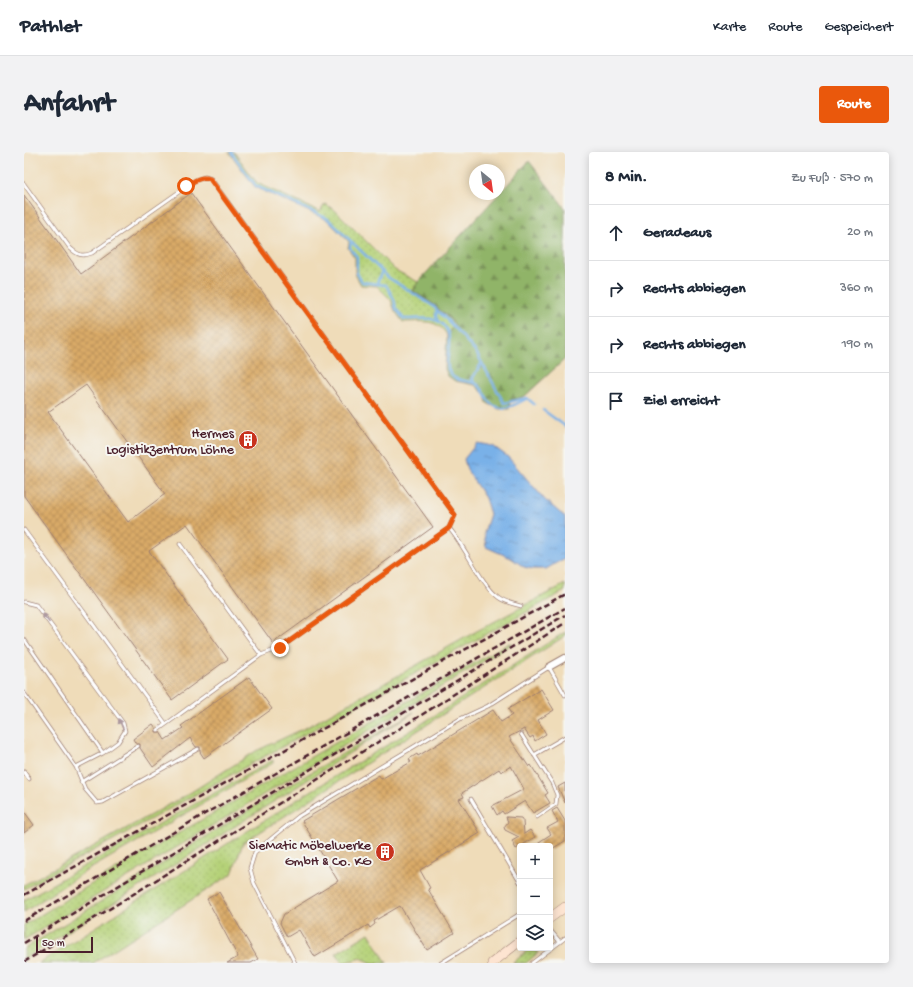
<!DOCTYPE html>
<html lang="de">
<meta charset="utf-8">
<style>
:root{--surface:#fff;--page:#f2f2f3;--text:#1f2937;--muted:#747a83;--line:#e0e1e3;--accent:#ea580c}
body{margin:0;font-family:"Gochi Hand",sans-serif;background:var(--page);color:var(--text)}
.controls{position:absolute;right:12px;bottom:12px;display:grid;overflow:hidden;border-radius:4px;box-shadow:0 2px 10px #0003}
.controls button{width:36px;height:36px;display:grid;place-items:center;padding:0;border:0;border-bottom:1px solid var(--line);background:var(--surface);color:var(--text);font:20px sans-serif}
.compass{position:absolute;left:445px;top:12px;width:36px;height:36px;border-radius:50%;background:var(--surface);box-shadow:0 2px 10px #0003;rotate:151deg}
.scale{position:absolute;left:12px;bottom:10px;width:57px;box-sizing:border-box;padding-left:4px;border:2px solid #4a1f2b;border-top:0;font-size:11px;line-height:14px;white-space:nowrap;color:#4a1f2b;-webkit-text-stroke:3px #f6f6f2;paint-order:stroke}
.stop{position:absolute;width:12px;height:12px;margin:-9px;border:3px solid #ea580c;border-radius:50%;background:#fff}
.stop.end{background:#ea580c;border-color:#fff;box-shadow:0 1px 4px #0008}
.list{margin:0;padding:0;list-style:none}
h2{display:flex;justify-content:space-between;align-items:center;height:52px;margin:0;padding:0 16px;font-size:17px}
h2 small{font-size:13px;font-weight:400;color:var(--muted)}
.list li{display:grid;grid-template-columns:26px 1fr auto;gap:12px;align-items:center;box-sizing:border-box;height:56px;padding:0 16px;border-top:1px solid var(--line)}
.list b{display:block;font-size:15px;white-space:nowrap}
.list em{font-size:13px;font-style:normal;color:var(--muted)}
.icon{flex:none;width:22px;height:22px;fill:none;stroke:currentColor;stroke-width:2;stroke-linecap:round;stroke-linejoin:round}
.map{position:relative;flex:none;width:541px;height:811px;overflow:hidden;border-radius:4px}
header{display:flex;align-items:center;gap:24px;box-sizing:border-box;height:56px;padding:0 20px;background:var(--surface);border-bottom:1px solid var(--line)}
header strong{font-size:19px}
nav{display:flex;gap:22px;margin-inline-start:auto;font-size:14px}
.intro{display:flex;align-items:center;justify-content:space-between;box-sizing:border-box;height:96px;padding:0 24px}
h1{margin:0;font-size:28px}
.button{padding:10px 18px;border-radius:4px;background:var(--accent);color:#fff;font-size:14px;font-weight:700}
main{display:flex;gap:24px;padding:0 24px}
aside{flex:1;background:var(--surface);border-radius:4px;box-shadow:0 2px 10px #0003}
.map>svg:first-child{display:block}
.grass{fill:url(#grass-dots);stroke:#807852}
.forest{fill:url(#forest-firs);stroke:#6d6a4a}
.water{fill:url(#water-ripples);stroke:#62688a}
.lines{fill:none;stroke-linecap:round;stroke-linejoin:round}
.stream{stroke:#79b1e8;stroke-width:2.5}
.building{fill:url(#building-cross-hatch);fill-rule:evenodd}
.service-casing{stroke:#9c7e72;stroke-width:4.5}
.minor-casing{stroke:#9c7e72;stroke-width:8}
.secondary-casing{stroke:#9c7e72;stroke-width:10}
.service{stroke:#fff;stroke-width:3}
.minor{stroke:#fff;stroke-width:6}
.secondary{stroke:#fde4d1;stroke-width:9}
.rail{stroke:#4a1f2b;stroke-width:2.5;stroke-dasharray:6 3;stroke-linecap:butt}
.oneway{fill:#ae9aa0}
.route{stroke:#ea580c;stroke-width:5}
.labels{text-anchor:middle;stroke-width:4;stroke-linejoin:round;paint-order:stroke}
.poi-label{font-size:14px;fill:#4a1f2b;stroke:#f6f6f2;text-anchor:end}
</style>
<header>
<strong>Pathlet</strong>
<nav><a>Karte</a><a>Route</a><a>Gespeichert</a></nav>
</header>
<div class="intro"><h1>Anfahrt</h1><a class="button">Route</a></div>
<main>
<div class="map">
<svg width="541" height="811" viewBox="0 0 541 811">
<defs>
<pattern id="grass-dots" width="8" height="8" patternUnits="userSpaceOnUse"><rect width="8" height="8" fill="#b5d278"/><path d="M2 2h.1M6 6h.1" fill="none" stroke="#9db468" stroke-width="1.8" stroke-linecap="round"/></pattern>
<pattern id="forest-firs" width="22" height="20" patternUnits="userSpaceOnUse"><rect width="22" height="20" fill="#90b468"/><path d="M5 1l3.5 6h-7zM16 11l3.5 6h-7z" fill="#789256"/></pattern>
<pattern id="water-ripples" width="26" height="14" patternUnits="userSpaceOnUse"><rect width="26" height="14" fill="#79b1e8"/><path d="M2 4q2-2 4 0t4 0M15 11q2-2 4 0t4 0" fill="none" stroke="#658fbc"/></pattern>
<pattern id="building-cross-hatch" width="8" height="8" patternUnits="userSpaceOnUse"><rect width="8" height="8" fill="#d9aa68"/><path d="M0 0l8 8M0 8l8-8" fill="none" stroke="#b28a56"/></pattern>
</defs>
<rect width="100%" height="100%" fill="#f6f6f2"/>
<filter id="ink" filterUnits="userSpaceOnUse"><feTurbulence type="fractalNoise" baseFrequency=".025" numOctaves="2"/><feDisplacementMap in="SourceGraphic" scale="8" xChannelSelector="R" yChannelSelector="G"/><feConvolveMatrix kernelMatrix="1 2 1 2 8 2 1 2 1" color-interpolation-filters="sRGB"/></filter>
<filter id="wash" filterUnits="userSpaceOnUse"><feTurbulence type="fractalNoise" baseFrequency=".012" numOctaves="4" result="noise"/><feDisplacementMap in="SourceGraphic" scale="16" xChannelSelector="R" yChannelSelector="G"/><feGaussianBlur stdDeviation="0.9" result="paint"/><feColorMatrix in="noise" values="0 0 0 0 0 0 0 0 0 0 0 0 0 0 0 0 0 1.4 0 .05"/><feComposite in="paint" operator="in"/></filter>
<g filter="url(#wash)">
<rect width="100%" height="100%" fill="#efdcb9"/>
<path class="grass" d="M205 0H210L233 31 296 60 301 52 312 59 371 118 394 130 389 139 409 152 431 172 423 183C413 166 396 170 379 170L371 159 367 148 353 134 337 133 331 122V106L324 96 325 90 303 68 231 35Z
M541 432V439L0 737V733L161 644 232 599 283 575 451 480Z
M541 480V484L219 691 208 722 69 811H15L282 642 391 576Z
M485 491H487L486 493 0 788V773L89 719Z
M390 560 130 726 0 807V797L267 632Z
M249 608V611L59 721 0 760V748Z
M345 781 363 811H348L337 806 319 811 312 801Z
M504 798 515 800 502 811H489Z"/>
<path class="forest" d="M505 9 541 56V207L501 244 486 249 485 257H475L463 251 461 243 451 233 431 229 424 224 421 217 423 183 431 172 409 152 389 139 394 130Z"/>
<path class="water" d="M453 291 469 294 484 305 521 348 541 365V406L522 417H509L500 415 487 406 462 395 460 381 466 362 461 346 443 318 440 307Z"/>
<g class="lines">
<path class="stream" d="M207 0 232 34 304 67 365 126 409 154 430 175 452 200 480 251 503 246 510 252
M327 89 326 96 333 105V121L338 130 362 133 370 147 372 157 380 167C394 168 409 162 420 174 432 187 418 210 426 221 431 230 443 228 451 231 460 235 460 244 466 250 476 262 491 253 502 247
M353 131 358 119
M413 158 412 164 414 169
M451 231 448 227 457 212
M519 258 541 274"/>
</g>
<g id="blocks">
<path class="building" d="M167 41 409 375 249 491 163 372 125 399 204 507 148 548 0 344V43L57 122ZM62 233 141 342 104 370 24 260Z
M225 525 248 557 180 606 176 600V595H172L166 586 129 615 116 596V592H112L109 587 129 572 132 576V580H136L141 588 159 576 157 574Z
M517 537 530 558 514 568 522 582 511 589 509 584 506 586 500 577 485 585 505 615 507 613 524 641 521 643 526 651 509 661 501 649 480 662 478 659 473 663 468 654 500 637 487 614 477 620 475 617 438 641 440 645 435 647 456 681 396 718 406 736 404 737 430 781 403 798 376 754 350 769 351 772 346 776 344 773 291 805 275 778 263 785 256 771 260 762 314 729 278 669 355 623 357 627 387 610 385 607 393 602 394 604 469 558 477 570 488 563 484 557Z
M541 631V651L534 635Z
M533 656 541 669V689L526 698V694H517L515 690 527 682 523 676 534 670 528 659Z
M0 659 10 673 0 681Z
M482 665 497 666 499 669 500 682 506 678 511 685 492 697 488 689 495 685 481 678 480 675 484 670Z
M195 740 234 807 227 811H203L214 805 183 747Z"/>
</g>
</g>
<g filter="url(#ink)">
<use href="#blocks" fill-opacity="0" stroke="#9c7e72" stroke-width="1"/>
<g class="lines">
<g class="service-casing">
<path id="service" d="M0 32 46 96C54 103 58 105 68 101L172 28 181 25 187 27 431 363 425 376 256 496 237 503 134 578
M425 376C441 394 457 432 474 445 480 450 489 452 497 454
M0 378 142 572
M156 392 237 503
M0 450 12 453 99 571 101 579 94 590 79 601
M0 487 79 601 52 615
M0 541 52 615 61 637 73 651 79 650 174 597
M497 582 528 631 533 643 532 652 513 665
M510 603 541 585
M0 620 5 627
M57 630 114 594
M447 647 496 730
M526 778 536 790
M271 811 230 731 226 716 231 700 275 664 436 567 464 554 525 515 541 543
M417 811 496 762
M508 811 541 786"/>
</g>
<g class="minor-casing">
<path id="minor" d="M525 515 541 506"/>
</g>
<g class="secondary-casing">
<path id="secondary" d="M526 766 541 755
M468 811 496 789"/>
</g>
<use href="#service" class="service"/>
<use href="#minor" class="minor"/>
<use href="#secondary" class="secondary"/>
<path class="rail" d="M0 743 541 442
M0 769 177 664 541 456
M0 791 541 463
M0 810 399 562 541 471"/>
</g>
<defs><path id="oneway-solid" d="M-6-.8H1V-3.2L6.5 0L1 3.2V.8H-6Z"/></defs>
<g class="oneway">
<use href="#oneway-solid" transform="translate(22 466) rotate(-126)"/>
<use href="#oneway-solid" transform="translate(97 572) rotate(-115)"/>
</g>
</g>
<g class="lines" filter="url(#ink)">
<path class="route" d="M162 34C170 29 177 24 186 27L431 363 425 376 256 496"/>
</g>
<defs>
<g id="building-disc" transform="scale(1)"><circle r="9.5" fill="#c8321e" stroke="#f6f6f2"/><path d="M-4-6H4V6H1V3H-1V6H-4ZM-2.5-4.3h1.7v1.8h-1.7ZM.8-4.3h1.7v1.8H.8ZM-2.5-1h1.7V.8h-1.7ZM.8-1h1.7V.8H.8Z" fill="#fff"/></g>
</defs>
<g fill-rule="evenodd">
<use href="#building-disc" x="224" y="288"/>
<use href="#building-disc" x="361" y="700"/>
</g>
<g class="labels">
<g class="poi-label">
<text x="210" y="285">Hermes<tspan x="210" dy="16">Logistikzentrum Löhne</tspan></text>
<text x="347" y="697">SieMatic Möbelwerke<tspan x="347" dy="16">GmbH &amp; Co. KG</tspan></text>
</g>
</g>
</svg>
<div class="controls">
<button>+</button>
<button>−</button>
<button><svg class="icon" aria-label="layers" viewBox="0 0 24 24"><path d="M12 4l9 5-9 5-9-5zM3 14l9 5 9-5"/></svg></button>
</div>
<svg class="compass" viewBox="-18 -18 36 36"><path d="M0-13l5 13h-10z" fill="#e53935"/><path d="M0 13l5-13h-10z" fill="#747a83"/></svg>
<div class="scale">50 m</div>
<div class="stop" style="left:162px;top:34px"></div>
<div class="stop end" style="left:256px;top:496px"></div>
</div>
<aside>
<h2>8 Min.<small>Zu Fuß · 570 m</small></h2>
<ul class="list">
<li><svg class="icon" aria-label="ahead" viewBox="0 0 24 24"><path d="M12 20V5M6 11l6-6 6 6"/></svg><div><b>Geradeaus</b></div><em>20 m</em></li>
<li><svg class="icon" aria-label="right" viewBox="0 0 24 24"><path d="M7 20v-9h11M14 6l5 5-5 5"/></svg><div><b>Rechts abbiegen</b></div><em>360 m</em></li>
<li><svg class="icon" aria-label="right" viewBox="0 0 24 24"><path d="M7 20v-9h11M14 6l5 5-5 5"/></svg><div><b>Rechts abbiegen</b></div><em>190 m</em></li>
<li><svg class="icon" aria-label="arrive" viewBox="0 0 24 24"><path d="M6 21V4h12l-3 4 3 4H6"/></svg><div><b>Ziel erreicht</b></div></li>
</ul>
</aside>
</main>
